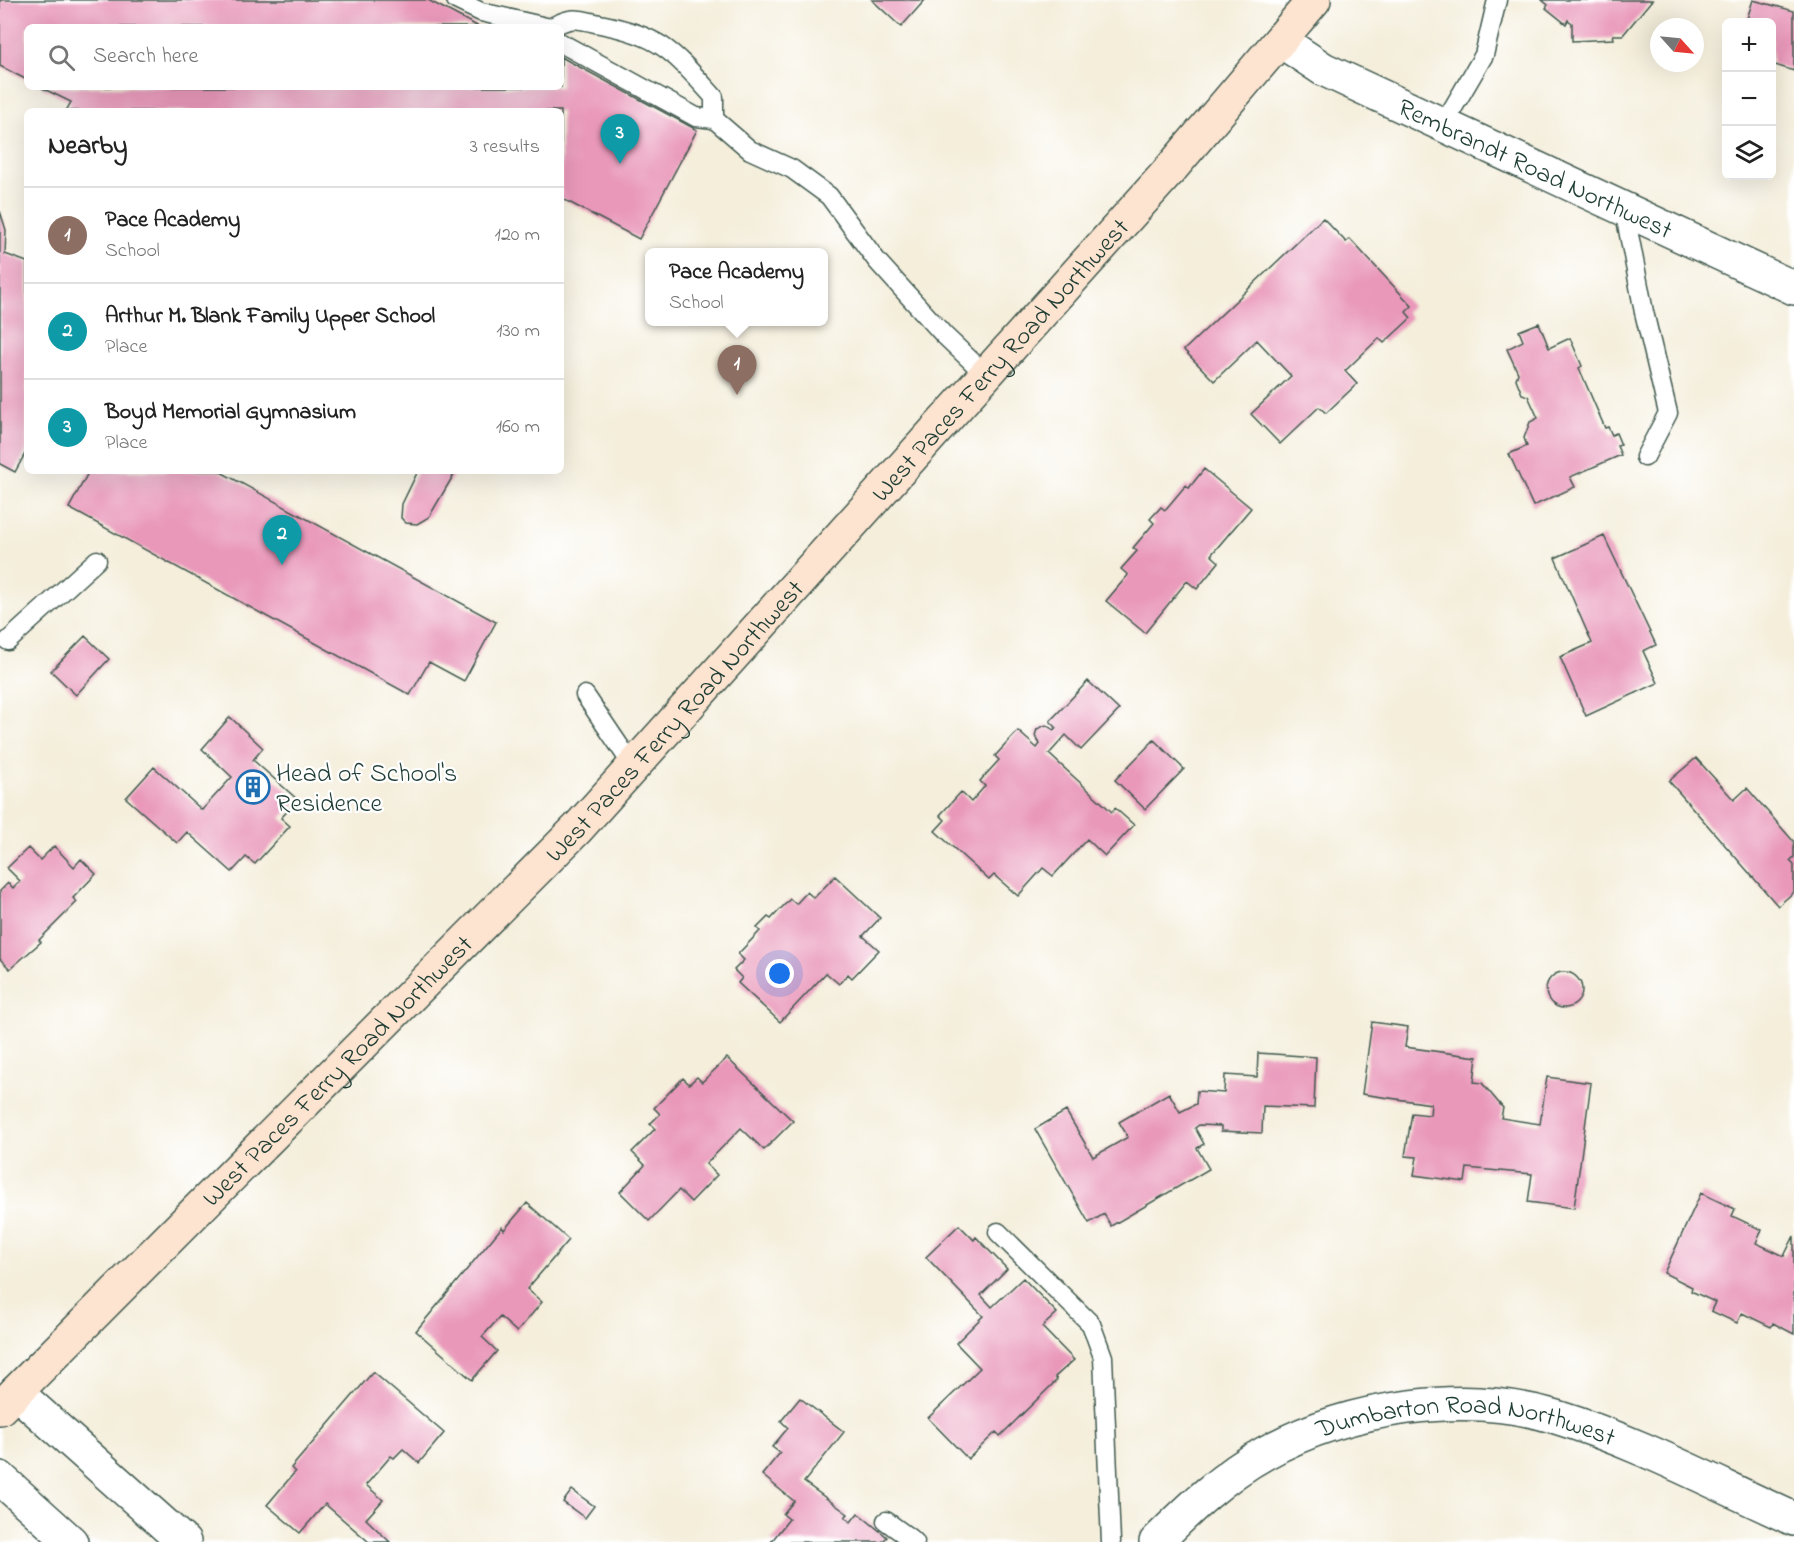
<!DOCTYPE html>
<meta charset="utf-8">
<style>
:root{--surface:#fff;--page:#f6f6f6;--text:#222;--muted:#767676;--line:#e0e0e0;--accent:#7c3aed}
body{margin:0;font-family:"Indie Flower",sans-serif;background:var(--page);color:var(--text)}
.controls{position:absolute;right:18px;top:18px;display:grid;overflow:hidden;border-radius:9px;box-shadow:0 6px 24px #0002}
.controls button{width:54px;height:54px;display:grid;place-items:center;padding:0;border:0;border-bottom:2px solid var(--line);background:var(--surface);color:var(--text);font:30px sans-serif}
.compass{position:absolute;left:1650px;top:18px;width:54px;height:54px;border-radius:50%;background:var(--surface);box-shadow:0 6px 24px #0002;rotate:117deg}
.you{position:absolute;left:780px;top:974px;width:21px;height:21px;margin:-15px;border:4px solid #fff;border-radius:50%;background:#1a73e8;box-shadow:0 0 0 9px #1a73e833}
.badge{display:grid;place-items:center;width:39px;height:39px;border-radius:50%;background:var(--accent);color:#fff;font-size:20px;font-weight:700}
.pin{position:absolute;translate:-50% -50px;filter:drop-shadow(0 2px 3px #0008)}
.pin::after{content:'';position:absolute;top:32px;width:21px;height:18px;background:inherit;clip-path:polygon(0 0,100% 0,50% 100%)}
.popup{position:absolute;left:645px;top:248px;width:183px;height:78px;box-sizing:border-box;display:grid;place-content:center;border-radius:9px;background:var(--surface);filter:drop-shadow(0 2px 4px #0005);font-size:20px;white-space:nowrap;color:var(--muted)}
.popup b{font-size:22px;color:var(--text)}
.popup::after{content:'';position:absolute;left:50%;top:100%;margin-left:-12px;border:12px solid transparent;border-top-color:var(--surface)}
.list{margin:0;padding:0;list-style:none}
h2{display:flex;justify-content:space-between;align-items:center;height:78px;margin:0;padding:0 24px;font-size:26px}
h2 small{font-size:20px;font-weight:400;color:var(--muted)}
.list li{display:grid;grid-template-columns:39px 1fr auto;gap:18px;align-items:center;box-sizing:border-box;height:96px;padding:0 24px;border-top:2px solid var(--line)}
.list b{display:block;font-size:22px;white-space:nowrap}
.list p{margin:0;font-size:20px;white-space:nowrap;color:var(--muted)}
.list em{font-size:20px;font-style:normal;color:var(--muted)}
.icon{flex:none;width:33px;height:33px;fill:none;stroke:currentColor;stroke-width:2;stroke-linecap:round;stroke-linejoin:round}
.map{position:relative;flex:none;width:1794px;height:1542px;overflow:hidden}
.search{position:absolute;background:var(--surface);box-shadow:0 6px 24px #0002;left:24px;top:24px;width:540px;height:66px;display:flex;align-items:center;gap:15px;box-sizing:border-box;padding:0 21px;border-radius:9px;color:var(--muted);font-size:22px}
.panel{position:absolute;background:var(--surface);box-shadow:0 6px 24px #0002;left:24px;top:108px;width:540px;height:366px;border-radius:9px}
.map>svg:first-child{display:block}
.building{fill:#e998ba}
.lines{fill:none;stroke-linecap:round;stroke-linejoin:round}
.lane-casing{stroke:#3f584d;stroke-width:21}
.street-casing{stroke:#3f584d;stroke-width:36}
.secondary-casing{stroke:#3f584d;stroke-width:36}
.lane{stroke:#fff;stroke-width:18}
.street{stroke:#fff;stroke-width:33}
.secondary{stroke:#fde4d0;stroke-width:33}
.labels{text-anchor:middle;stroke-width:4.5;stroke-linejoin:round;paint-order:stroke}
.street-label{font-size:26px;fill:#1f3d34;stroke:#fff}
.poi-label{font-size:26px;fill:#1f3d34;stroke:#fff;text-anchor:start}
</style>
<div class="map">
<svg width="1794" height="1542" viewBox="0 0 1794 1542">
<rect width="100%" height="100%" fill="#fff"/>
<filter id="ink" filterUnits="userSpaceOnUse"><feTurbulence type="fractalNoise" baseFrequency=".0167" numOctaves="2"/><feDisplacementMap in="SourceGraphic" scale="12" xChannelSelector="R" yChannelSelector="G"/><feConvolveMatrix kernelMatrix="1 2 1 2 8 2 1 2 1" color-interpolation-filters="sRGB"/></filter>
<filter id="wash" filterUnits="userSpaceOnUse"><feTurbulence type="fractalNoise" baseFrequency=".008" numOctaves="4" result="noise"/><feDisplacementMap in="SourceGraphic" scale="24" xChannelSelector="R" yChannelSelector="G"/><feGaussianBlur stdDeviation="1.35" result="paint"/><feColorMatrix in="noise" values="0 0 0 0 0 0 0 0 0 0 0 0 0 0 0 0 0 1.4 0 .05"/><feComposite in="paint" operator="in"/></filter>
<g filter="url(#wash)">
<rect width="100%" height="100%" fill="#f4eedb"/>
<g id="blocks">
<path class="building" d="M0 0H428L479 27H27V80L0 66Z
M872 0H925L901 27Z
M1542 0H1652L1623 35H1613L1614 39 1572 41V23L1568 20 1566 24 1546 8 1548 5Z
M1753 0 1794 11V71L1772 64V22H1746Z
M561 57 697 130 639 239 561 198V111H66L71 102 40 87H561Z
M0 211 6 230 5 254 27 262V450L15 472 0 464Z
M1323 218 1346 242 1350 239 1412 306 1406 312 1411 318 1384 343 1379 338 1345 371 1357 384 1326 413 1319 407 1280 444 1251 414 1291 376 1257 340 1214 381 1184 350Z
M1539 323 1549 348 1570 338 1582 366 1579 368 1605 428 1608 427 1612 435 1616 433 1621 445 1617 446 1621 455 1570 477 1575 487 1533 506 1509 454 1527 446 1524 438 1530 422 1538 418 1528 396 1522 394 1516 379 1518 373 1507 349 1523 341 1519 331Z
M1204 469 1251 508 1211 555 1219 562 1197 589 1187 581 1145 633 1106 601 1128 575 1121 569 1137 551 1133 548 1154 523 1150 519 1161 507 1165 510 1186 485 1189 488Z
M89 471H219L496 622 464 681 429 662 410 695 69 508Z
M418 471H456L429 517 417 524 406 523 401 518 402 504Z
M1604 536 1656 645 1643 651 1658 683 1586 716 1560 657 1592 643 1555 558Z
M85 636 109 659 76 695 51 671Z
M1088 681 1119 710 1081 750 1066 735 1049 754 1112 812 1115 808 1134 825 1105 856 1087 839 1053 876 1043 868 1018 896 994 875 989 880 935 831 945 820 940 815 961 792 971 802 985 786 980 781 999 760 995 756 1018 731 1037 748 1040 744 1035 736 1037 729 1046 725 1054 730 1056 727 1050 721Z
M230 717 263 748 253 760 298 800 281 818 290 826 255 864 246 857 232 872 187 832 177 843 126 798 154 767 202 810 232 777 202 749Z
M1154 740 1184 769 1145 809 1115 780Z
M1696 758 1734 800 1747 788 1794 842V857L1790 861 1794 865V892L1778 906 1669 781Z
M54 846 74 867 81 859 96 874 73 898 77 902 39 940 41 942 10 969 0 959V891L8 883 13 888 20 881 7 868 28 848 40 860Z
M835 876 880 918 863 936 879 950 852 978 848 974 839 984 826 973 780 1022 738 983 742 978 734 970 744 960 738 954 760 931 757 928 768 917 771 919 790 899 796 904 807 892 814 898Z
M1546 990a18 18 0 1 1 36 0a18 18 0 1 1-36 0Z
M1372 1022 1408 1027 1405 1047 1477 1057 1474 1082 1482 1083 1503 1108 1501 1118 1540 1124 1547 1077 1591 1083 1574 1208 1528 1202 1532 1174 1467 1168 1465 1182 1414 1175 1417 1157 1405 1156 1412 1113 1430 1115 1431 1104 1362 1094Z
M1258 1053 1316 1057 1314 1108 1263 1106 1262 1133 1221 1131V1126L1199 1125 1195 1128 1204 1144 1197 1148 1209 1169 1111 1226 1104 1214 1089 1223 1035 1129 1066 1111 1093 1157 1128 1137 1119 1122 1169 1093 1180 1112 1196 1104 1197 1091 1224 1093 1225 1075 1257 1077Z
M727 1058 793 1121 764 1150 741 1128 706 1164 717 1175 691 1202 679 1190 649 1221 620 1192 645 1165 632 1152 655 1129 650 1124 660 1114 654 1108 683 1078 689 1084 697 1077 702 1082Z
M1701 1193 1735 1209 1732 1216 1762 1230 1756 1243 1784 1256 1794 1236V1334L1773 1323 1771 1327 1742 1313 1737 1323 1711 1311 1715 1302 1691 1291 1692 1287 1664 1273Z
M527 1203 569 1240 527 1289 542 1302 517 1332 500 1317 482 1337 497 1351 472 1380 416 1331 502 1227 504 1230Z
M959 1225 974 1240 976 1237 1007 1269 981 1295 992 1307 1023 1278 1057 1313 1042 1327 1074 1360 1055 1377 1057 1380 1000 1436 996 1432 968 1459 928 1418 980 1368 956 1343 983 1316 926 1257Z
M373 1372 444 1433 419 1463 403 1449 394 1458 391 1456 366 1485 383 1500 366 1519 390 1542H369L325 1504 300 1533 267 1505 295 1472 291 1468Z
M800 1398 844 1432 804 1482 848 1514 845 1517 851 1522 858 1513 887 1537 882 1542H771L789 1519 783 1514 794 1501 762 1475 780 1453 772 1447 788 1428 781 1421Z
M572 1490 594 1506 585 1518 563 1502Z"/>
</g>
</g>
<g filter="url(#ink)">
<use href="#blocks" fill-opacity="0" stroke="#3f584d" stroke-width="1.5"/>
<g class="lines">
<g class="lane-casing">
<path id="lane" d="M456 0 481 12 546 27
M552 27C572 16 578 19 600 24 662 36 673 52 714 97V119
M561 43 696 117 714 119 750 150 792 169 829 196 877 261 944 335 985 374
M1443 125 1484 55 1497 0
M1624 209 1644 312 1668 413 1645 457
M8 641 97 560
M585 695 633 766
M998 1232 1091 1324 1103 1357 1111 1542
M886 1521 915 1542"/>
</g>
<g class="street-casing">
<g id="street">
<path id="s1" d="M1281 41 1323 69 1794 288"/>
<path d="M16 1392 184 1542"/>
<path d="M0 1478 71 1542"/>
<path id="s2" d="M1156 1542C1189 1509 1223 1476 1265 1453 1347 1407 1465 1389 1556 1417 1638 1442 1716 1484 1794 1519"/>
</g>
</g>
<g class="secondary-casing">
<g id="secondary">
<path id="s3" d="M0 1408 578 828 1169 171 1314 0"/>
</g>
</g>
<use href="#lane" class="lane"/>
<use href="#street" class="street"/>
<use href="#secondary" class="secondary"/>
</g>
</g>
<defs>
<g id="building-ring" transform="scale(1.725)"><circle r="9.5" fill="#fff" stroke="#1f6fb2" stroke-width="1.5"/><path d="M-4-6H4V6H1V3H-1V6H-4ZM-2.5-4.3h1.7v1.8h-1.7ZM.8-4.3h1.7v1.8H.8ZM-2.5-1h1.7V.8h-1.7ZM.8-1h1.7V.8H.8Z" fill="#1f6fb2"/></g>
</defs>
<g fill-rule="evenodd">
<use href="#building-ring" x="253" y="787"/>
</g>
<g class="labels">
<g class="street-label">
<text dy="9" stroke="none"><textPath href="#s1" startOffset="285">Rembrandt Road Northwest</textPath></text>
<text dy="9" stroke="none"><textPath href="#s3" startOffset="1449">West Paces Ferry Road Northwest</textPath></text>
<text dy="9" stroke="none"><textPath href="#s3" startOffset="963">West Paces Ferry Road Northwest</textPath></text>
<text dy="9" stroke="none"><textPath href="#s3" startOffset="477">West Paces Ferry Road Northwest</textPath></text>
<text dy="9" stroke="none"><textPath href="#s2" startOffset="351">Dumbarton Road Northwest</textPath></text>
</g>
<g class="poi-label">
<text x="276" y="781">Head of School's<tspan x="276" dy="30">Residence</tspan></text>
</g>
</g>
</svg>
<div class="controls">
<button>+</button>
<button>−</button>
<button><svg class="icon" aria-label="layers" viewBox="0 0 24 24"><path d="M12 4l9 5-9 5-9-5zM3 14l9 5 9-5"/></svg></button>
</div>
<svg class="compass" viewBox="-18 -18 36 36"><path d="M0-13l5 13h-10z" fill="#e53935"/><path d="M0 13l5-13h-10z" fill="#767676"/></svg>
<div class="you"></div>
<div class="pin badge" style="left:737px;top:395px;background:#8d6e63">1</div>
<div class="popup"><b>Pace Academy</b>School</div>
<div class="pin badge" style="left:282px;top:565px;background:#0f9aa8">2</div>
<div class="pin badge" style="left:620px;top:164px;background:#0f9aa8">3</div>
<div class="search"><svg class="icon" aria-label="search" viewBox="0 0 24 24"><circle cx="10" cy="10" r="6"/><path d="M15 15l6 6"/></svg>Search here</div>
<section class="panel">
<h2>Nearby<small>3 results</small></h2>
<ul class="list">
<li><span class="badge" style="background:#8d6e63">1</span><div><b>Pace Academy</b><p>School</p></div><em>120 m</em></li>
<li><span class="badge" style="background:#0f9aa8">2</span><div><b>Arthur M. Blank Family Upper School</b><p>Place</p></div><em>130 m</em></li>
<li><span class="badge" style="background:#0f9aa8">3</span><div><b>Boyd Memorial Gymnasium</b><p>Place</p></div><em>160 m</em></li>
</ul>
</section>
</div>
